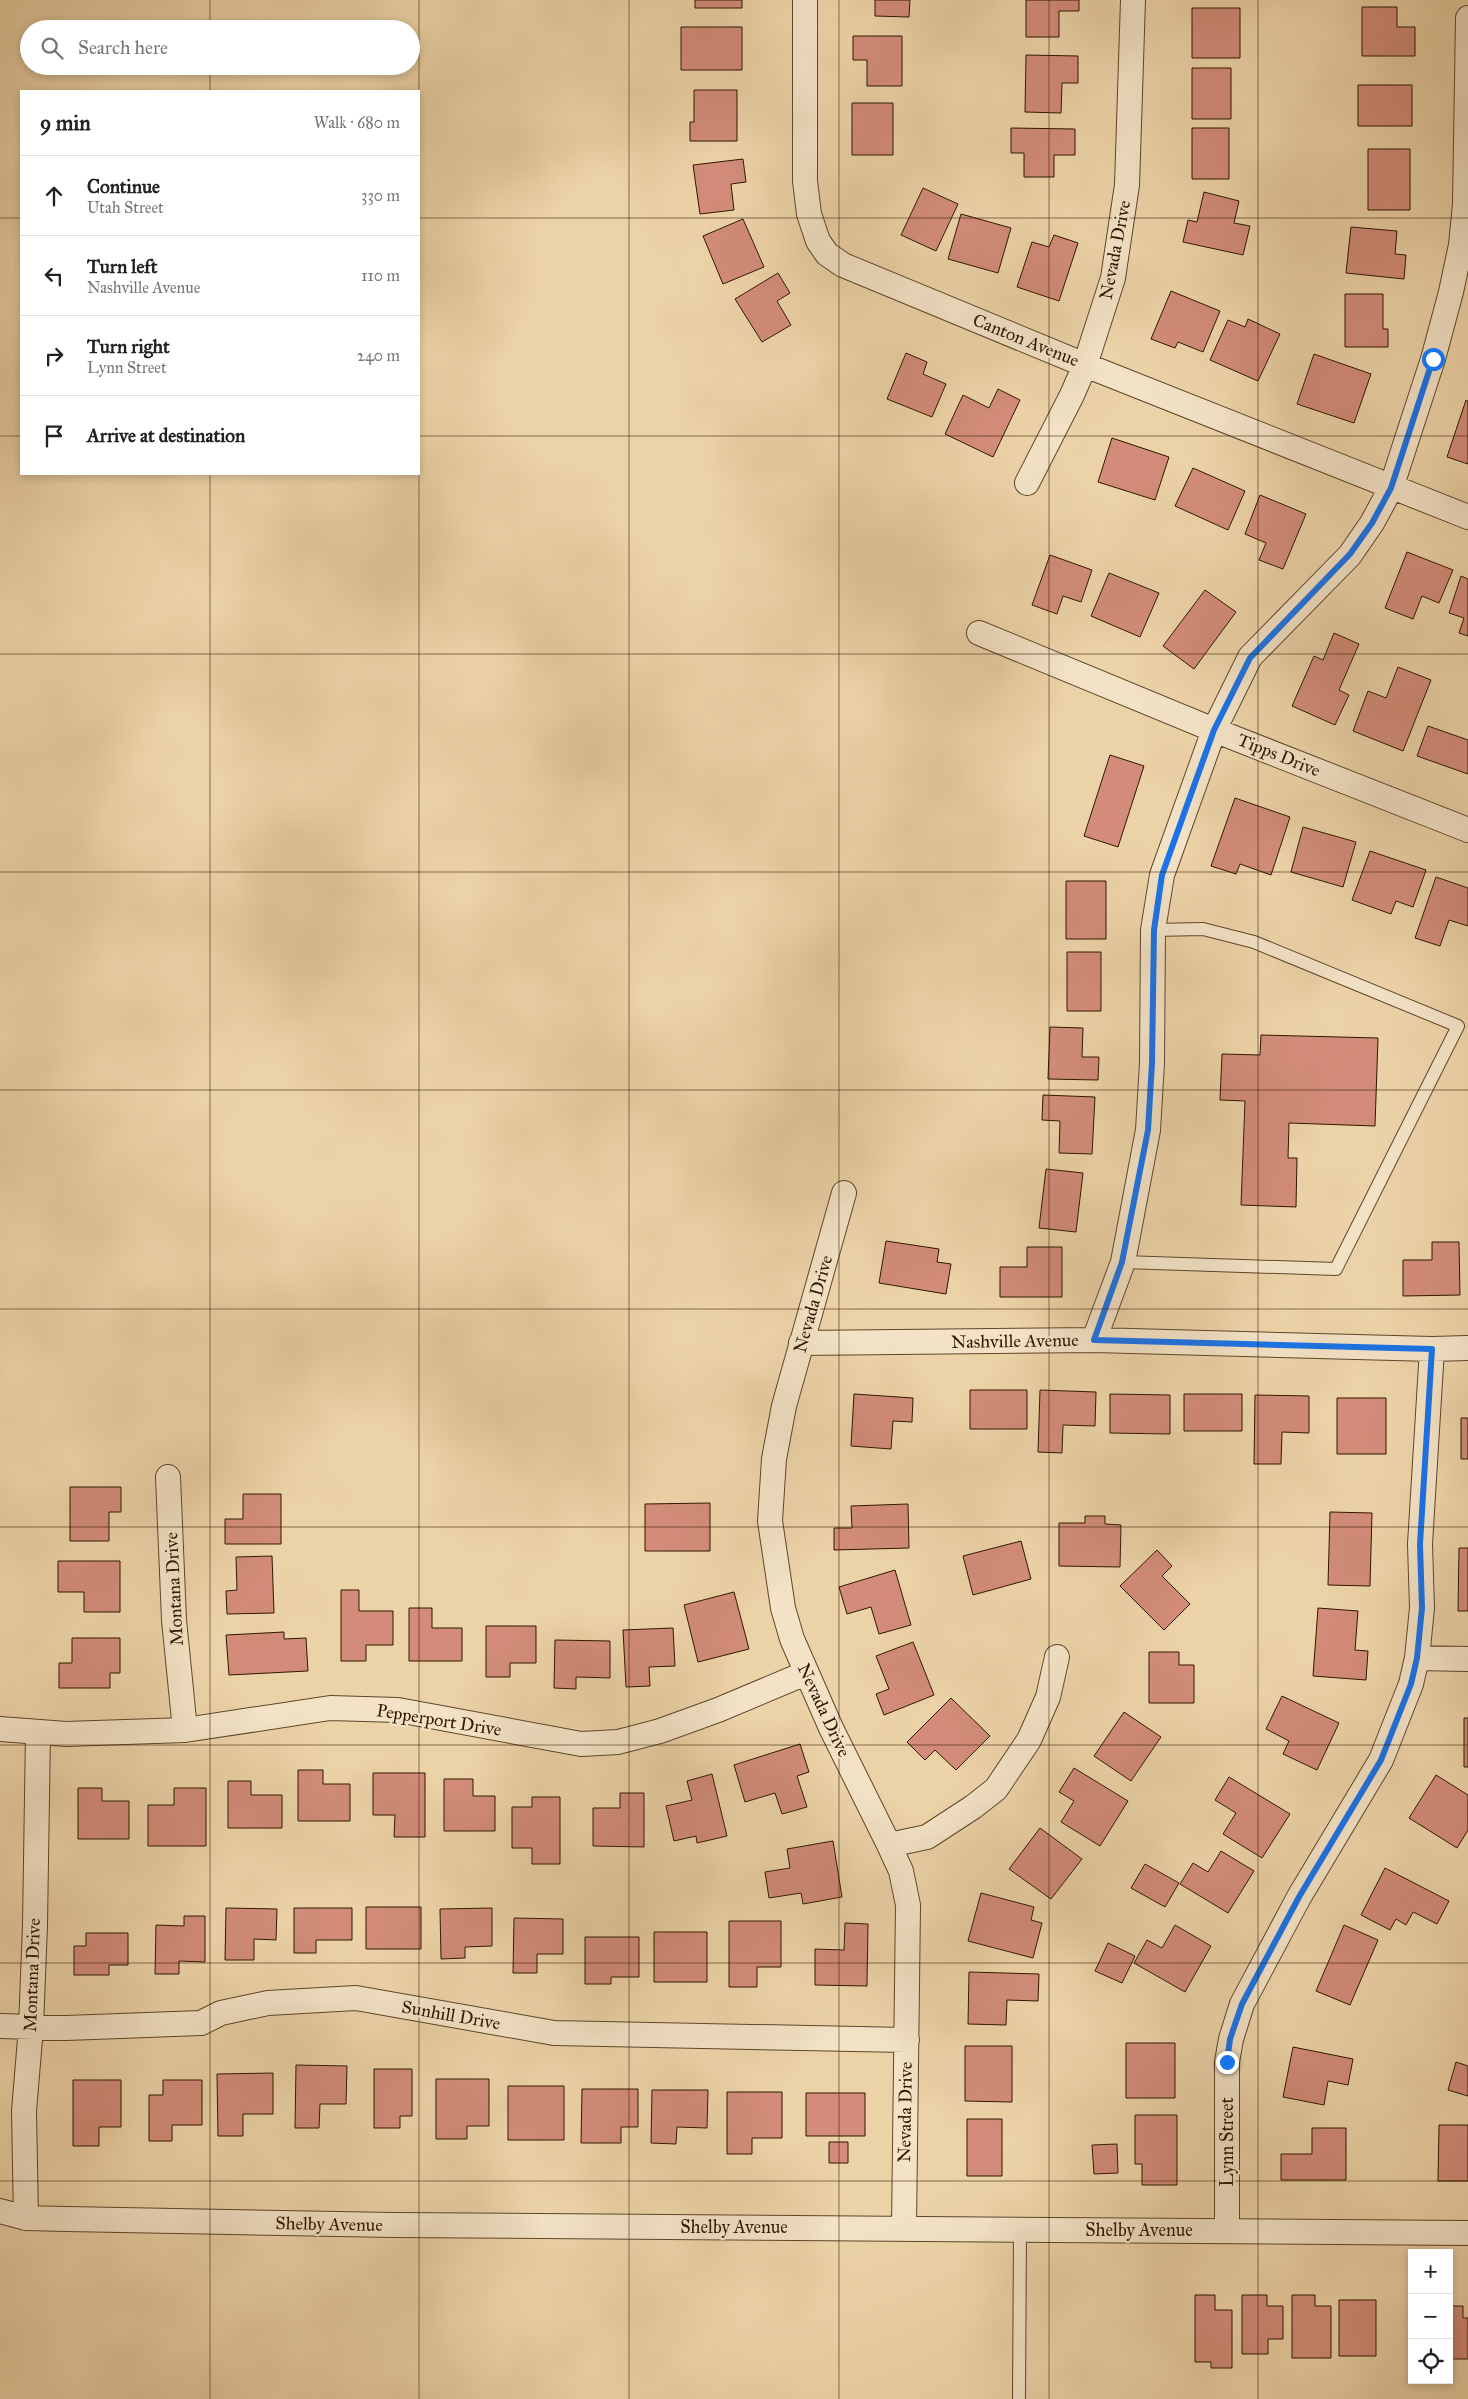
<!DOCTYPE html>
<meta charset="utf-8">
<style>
:root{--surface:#fff;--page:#f2f2f2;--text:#222;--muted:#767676;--line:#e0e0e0}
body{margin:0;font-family:"IM FELL Great Primer",serif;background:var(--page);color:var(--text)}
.controls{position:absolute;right:15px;bottom:15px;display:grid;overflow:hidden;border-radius:0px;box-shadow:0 2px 8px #0003}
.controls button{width:45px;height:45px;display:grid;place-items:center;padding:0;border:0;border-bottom:1px solid var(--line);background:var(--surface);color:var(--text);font:25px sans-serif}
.stop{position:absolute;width:15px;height:15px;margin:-11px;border:4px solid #1a73e8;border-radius:50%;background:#fff}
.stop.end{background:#1a73e8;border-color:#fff;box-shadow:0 1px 5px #0008}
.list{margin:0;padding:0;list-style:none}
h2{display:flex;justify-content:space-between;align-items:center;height:65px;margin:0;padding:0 20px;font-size:21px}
h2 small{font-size:16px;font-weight:400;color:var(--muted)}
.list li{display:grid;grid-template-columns:32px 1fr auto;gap:15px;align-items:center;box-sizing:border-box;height:80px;padding:0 20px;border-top:1px solid var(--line)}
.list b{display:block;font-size:19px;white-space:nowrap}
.list p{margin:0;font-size:16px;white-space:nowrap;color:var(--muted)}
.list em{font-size:16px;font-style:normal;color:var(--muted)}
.icon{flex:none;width:28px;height:28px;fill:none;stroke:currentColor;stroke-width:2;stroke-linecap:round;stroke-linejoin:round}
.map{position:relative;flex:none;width:1468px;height:2399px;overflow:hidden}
.search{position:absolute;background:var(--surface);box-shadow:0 2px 8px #0003;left:20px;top:20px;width:400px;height:55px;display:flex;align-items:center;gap:12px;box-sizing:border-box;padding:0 18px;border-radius:28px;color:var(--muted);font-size:19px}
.panel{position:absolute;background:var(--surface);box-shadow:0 2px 8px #0003;left:20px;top:90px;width:400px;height:385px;border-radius:0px}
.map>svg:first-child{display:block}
.building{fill:#d28c79;stroke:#2f1700}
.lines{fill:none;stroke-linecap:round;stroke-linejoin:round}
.lane-casing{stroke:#5e462a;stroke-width:14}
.street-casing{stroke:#5e462a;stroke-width:26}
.lane{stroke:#f3e2c6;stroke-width:12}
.street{stroke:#f3e2c6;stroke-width:24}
.route{stroke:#1a73e8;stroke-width:6}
.grid{fill:none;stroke:#2f1700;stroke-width:1;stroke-opacity:0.55}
.labels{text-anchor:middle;stroke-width:4.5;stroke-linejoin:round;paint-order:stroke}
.street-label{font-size:18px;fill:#2f1700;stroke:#f3e2c6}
</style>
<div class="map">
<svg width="1468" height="2399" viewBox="0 0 1468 2399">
<rect width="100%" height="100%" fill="#ecd3a7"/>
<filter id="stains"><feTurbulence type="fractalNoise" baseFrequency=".004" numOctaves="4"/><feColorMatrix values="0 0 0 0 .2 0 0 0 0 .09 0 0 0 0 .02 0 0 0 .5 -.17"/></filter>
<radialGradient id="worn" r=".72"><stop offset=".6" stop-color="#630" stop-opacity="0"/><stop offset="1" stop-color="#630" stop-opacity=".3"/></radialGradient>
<path class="building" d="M695 0H742V8H695Z
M875 0H910L909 17 875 16Z
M1026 0H1079V11H1059V37H1026Z
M1362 7H1397V27H1415V56H1362Z
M1192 8H1240V58H1192Z
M681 27H742V70H681Z
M853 36H902V86H867V60H853Z
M1026 55 1078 56V83H1062L1061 113 1025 112Z
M1192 68H1231V119H1192Z
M1358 85H1412V126H1358Z
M694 90H737V141H690V122H694Z
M852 103H893V155H852Z
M1011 128 1075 129V155H1054V177H1024V153H1011Z
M1192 128H1229V179H1192Z
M1368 149H1410V210H1368Z
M743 159 746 182 731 184 734 210 700 214 693 165Z
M923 188 958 204 936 251 901 235Z
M1204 192 1239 201 1234 223 1250 226 1243 255 1183 242 1188 220 1197 222Z
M961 214 1011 228 998 273 948 259Z
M743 219 764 267 723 284 703 236Z
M1351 227 1397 231 1395 254 1406 255 1404 279 1346 273Z
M1054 235 1078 243 1059 301 1017 287 1032 242 1049 247Z
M778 273 790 293 777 301 791 325 762 342 735 299Z
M1171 291 1220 311 1203 352 1178 342 1175 348 1151 339Z
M1345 294H1383V329H1388V347H1345Z
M1248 319 1280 334 1258 381 1210 360 1228 320 1245 327Z
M906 353 927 362 923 374 946 384 932 417 887 399Z
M1314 354 1371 374 1354 423 1297 404Z
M998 389 1020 400 993 457 945 434 963 395 989 408Z
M1466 400 1468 401V464L1447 457Z
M1112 438 1169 457 1155 500 1098 482Z
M1193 468 1245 491 1228 530 1175 506Z
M1260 495 1306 514 1283 569 1259 560 1266 543 1245 534Z
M1407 552 1453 570 1439 603 1422 596 1413 619 1385 608Z
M1050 555 1092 570 1081 602 1063 596 1057 614 1032 605Z
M1109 573 1159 593 1140 637 1091 616Z
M1461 576 1468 579V636L1459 633 1464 618 1449 613Z
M1205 590 1236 612 1194 669 1163 646Z
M1334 633 1359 644 1339 690 1349 695 1335 725 1292 706 1314 656 1323 660Z
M1398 667 1431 680 1403 751 1353 731 1368 691 1386 698Z
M1428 726 1468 740V774L1417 756Z
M1110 755 1144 766 1118 847 1084 836Z
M1235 798 1290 817 1271 875 1240 864 1236 874 1211 866Z
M1303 827 1356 842 1343 887 1291 872Z
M1370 851 1426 870 1413 907 1396 901 1391 914 1352 900Z
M1436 877 1468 888V926L1449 920 1440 946 1415 938Z
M1066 881H1106V939H1066Z
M1067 952H1101V1011H1067Z
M1050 1027 1083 1028 1082 1057H1099L1098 1080 1048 1079Z
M1261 1035 1378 1038 1375 1126 1289 1123 1288 1158H1297L1296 1207 1241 1205 1245 1101 1220 1100 1222 1054 1260 1055Z
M1043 1095 1095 1097 1092 1154 1059 1153 1060 1121 1042 1120Z
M1046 1169 1083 1173 1076 1232 1039 1228Z
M886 1241 939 1249 937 1262 951 1264 946 1294 879 1283Z
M1432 1242H1459L1460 1295 1403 1296V1260H1432Z
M1027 1247H1062V1297H1000V1267H1027Z
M970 1390H1027V1429H970Z
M1040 1390 1096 1392 1095 1426 1063 1425 1062 1453 1038 1452Z
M854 1394 913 1398 912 1422 893 1421 891 1449 851 1446Z
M1110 1394 1170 1395V1434L1110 1433Z
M1184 1394H1242V1431H1184Z
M1255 1395 1309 1396V1433L1282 1432 1281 1464H1254Z
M1337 1398H1386V1454H1337Z
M1461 1418H1468V1459H1461Z
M70 1487H121V1512H109V1541H70Z
M243 1494H281V1544H225V1519H243Z
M710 1503V1551H645V1504Z
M908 1504 909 1548 834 1550V1528H852L851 1506Z
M1330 1512 1372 1513 1370 1586 1328 1585Z
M1085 1516H1105V1524L1121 1525 1120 1567 1059 1566V1523H1085Z
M1021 1541 1031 1579 973 1595 963 1556Z
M1459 1548H1468V1611H1458Z
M1157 1550 1172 1566 1162 1576 1190 1604 1164 1630 1120 1586Z
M272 1556 274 1613 227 1614 226 1591 237 1590 236 1557Z
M58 1561H120V1612H84V1592H58Z
M895 1570 911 1625 879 1634 871 1607 847 1614 839 1587Z
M341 1590H359V1611H393V1645H366V1661H341Z
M734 1592 749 1649 698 1662 684 1605Z
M409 1608H432V1628H462V1661H409Z
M1318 1608 1358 1611 1355 1650 1368 1651 1366 1680 1313 1676Z
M486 1626H536V1663H510V1677H486Z
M673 1628 675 1666 649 1667 650 1686 626 1687 623 1630Z
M284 1632V1639L306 1638 308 1671 229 1675 226 1635Z
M72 1638H120V1673H110V1688H59V1663H72Z
M555 1640 610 1641V1678L576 1677V1689L554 1688Z
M913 1642 934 1695 884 1715 876 1694 889 1689 876 1656Z
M1149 1652H1179V1665H1194V1703H1149Z
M1282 1696 1339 1723 1317 1770 1283 1754 1289 1741 1266 1729Z
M951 1698 990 1736 956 1770 935 1750 925 1760 907 1742Z
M1124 1712 1161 1737 1131 1781 1094 1756Z
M1464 1718H1468V1767H1464Z
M800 1744 809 1772 797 1776 807 1807 782 1814 775 1793 745 1802 734 1765Z
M1074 1768 1128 1801 1100 1846 1061 1822 1074 1801 1059 1792Z
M298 1770H323V1784H350V1821H298Z
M373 1773H425V1837H394L395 1815H373Z
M712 1774 727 1836 697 1843 696 1836 674 1841 666 1806 692 1800 687 1781Z
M1436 1775 1468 1795V1830L1457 1848 1409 1818Z
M1229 1777 1290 1814 1262 1858 1223 1834 1236 1813 1215 1800Z
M444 1779H473V1796H495V1831H444Z
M228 1781H251V1795H282V1828H228Z
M78 1788H102V1801H129V1839H78Z
M174 1788H206V1846H148V1805H174Z
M620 1793H644V1847L593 1846V1808H620Z
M532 1797H560V1864H532V1848H512V1807H532Z
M1040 1828 1082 1859 1051 1899 1009 1869Z
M833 1841 842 1897 803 1904 801 1893 769 1898 765 1872 790 1868 787 1849Z
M1221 1851 1254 1871 1228 1913 1180 1884 1193 1863 1208 1872Z
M1145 1864 1179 1883 1165 1907 1131 1888Z
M1385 1868 1449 1901 1437 1924 1413 1912 1406 1925 1396 1919 1390 1930 1361 1915Z
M981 1893 1034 1907 1031 1920 1042 1923 1033 1958 968 1941Z
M366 1907H421V1949H366Z
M226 1908 277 1909 276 1940 254 1939V1960H225Z
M294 1908H352V1940H316V1953H294Z
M492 1908V1946L465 1947V1958L441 1959 440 1909Z
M184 1916H205V1962L179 1961V1974H155L156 1925 184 1926Z
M514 1918 563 1919V1954H537V1973H513Z
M729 1921H781V1967H757V1987H729Z
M845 1923 868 1924 867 1986 815 1985V1949L844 1950Z
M1175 1925 1211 1946 1185 1992 1134 1963 1147 1940 1162 1948Z
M1344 1925 1378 1940 1350 2005 1316 1991Z
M654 1932H707V1982H654Z
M86 1933H128V1965H109V1975H74V1946H86Z
M585 1937H639V1977H611V1984H585Z
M1108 1943 1135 1956 1122 1983 1095 1971Z
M969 1972 1039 1974 1038 2001 1007 2000 1006 2025 968 2024Z
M1126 2043H1175V2098H1126Z
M965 2046H1012V2102L965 2101Z
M1293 2047 1353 2059 1348 2085 1328 2081 1324 2105 1283 2097Z
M1456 2062 1468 2066V2096L1448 2090Z
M296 2065 347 2066 346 2104H320L319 2128H295Z
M374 2069H412V2116H400V2128H374Z
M273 2073V2114H243V2136H218L217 2074Z
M436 2079H489V2126H467V2139H436Z
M73 2080H121V2127H99V2146H73Z
M163 2080H202V2125H172V2141H149V2095H163Z
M508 2086H564V2140H508Z
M582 2089H638V2127H621V2143H581Z
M652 2090H708L707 2128 677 2127 676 2144 651 2143Z
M727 2092H782V2138H752V2154H727Z
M806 2093H865V2136H806Z
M1135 2115H1177V2185H1142V2164H1135Z
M967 2119H1002V2176H967Z
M1439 2125H1468V2181H1438Z
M1312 2128H1346V2180H1281V2154H1312Z
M829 2142H848V2163H829Z
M1117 2144 1118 2173 1094 2174 1092 2145Z
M1195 2295H1215V2310H1232V2368H1211V2362H1195Z
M1242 2295H1267V2306H1283V2339H1268V2354H1242Z
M1292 2295H1315V2306H1331V2358H1292Z
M1339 2300H1376V2356H1339Z
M1449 2306H1463V2318H1468V2359H1449Z"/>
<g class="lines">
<g class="lane-casing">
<path id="lane" d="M1123 1262 1336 1269 1458 1026 1254 942 1203 929 1153 930
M1019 2399 1020 2230"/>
</g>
<g class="street-casing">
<path id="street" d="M805 0V181L809 214 818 241 827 254 843 265 1085 365 1468 517
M1027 483 1072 395 1085 365 1113 278 1127 185 1133 0
M979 633 1214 730 1468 830
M844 1193 784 1406 774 1459 770 1521 783 1608 792 1639 831 1728 889 1845 901 1871 908 1905 904 2227
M1094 1340 1123 1262 1148 1130 1152 1063 1153 930 1162 875 1214 730 1250 657 1350 555 1372 523 1391 488 1433 359 1451 292 1461 245 1465 204 1468 18
M801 1343 1094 1340 1432 1349 1468 1348
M168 1477 174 1620 185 1730
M1417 1658 1468 1659
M0 1729 66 1734 185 1730 330 1708 398 1710 581 1744 618 1742 660 1731 718 1710 806 1673
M889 1845 927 1837 973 1807 996 1789 1029 1740 1048 1697 1057 1657
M0 2026 66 2028 201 2023 221 2013 268 2003 356 1998 554 2033 907 2040
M0 2211 26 2218 66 2219 393 2225 1468 2233
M26 2218 24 2111 31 2027 35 1925 38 1732
M1227 2230V2062L1231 2039 1242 2004 1299 1897 1381 1760 1411 1684 1417 1658 1422 1608 1420 1544 1432 1349"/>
</g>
<use href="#lane" class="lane"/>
<use href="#street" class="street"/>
</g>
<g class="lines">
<path class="route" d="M1227 2062 1230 2039 1242 2004 1299 1897 1381 1760 1411 1684 1417 1658 1422 1608 1420 1544 1432 1349 1094 1340 1122 1262 1148 1130 1152 1063 1154 930 1162 875 1214 730 1250 658 1350 554 1372 523 1391 488 1433 359"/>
</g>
<path class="grid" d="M210 0V29M419 0V2399M629 0V2399M839 0V2399M1049 0V2399M1258 0V2399M210 66V91M0 218H21M419 218H1468M0 436H21M419 436H1468M210 474V2399M0 654H1468M0 872H1468M0 1090H1468M0 1309H1468M0 1527H1468M0 1745H1468M0 1963H1468M0 2181H1468"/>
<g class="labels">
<g class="street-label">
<text transform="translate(1115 250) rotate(-79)" y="6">Nevada Drive</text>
<text transform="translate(1026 340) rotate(22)" y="6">Canton Avenue</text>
<text transform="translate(1279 755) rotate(22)" y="6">Tipps Drive</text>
<text transform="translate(813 1304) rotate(-74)" y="6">Nevada Drive</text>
<text transform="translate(1015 1341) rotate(-1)" y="6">Nashville Avenue</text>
<text transform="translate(174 1589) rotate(-93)" y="6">Montana Drive</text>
<text transform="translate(824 1710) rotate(65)" y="6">Nevada Drive</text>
<text transform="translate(439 1720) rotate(9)" y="6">Pepperport Drive</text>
<text transform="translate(32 1975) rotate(-88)" y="6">Montana Drive</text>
<text transform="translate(451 2015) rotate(10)" y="6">Sunhill Drive</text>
<text transform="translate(905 2112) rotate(-89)" y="6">Nevada Drive</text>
<text transform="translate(1227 2142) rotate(-90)" y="6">Lynn Street</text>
<text transform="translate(329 2224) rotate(1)" y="6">Shelby Avenue</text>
<text x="734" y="2233">Shelby Avenue</text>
<text x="1139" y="2236">Shelby Avenue</text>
</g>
</g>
<rect width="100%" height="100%" filter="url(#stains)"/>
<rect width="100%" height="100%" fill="url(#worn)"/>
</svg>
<div class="controls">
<button>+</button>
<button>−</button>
<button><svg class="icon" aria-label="locate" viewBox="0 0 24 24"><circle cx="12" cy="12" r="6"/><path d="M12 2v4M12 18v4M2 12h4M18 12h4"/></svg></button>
</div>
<div class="stop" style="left:1433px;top:359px"></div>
<div class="stop end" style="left:1227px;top:2062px"></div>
<div class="search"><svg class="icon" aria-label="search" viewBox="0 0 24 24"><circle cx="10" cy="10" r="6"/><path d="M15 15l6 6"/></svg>Search here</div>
<section class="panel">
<h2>9 min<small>Walk · 680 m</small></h2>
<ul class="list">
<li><svg class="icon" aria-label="ahead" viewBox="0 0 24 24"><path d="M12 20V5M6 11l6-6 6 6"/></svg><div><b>Continue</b><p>Utah Street</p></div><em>330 m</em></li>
<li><svg class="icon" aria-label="left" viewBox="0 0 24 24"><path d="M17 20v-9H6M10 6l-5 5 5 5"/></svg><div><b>Turn left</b><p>Nashville Avenue</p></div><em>110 m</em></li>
<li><svg class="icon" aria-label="right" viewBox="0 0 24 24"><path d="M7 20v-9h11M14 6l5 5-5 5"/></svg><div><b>Turn right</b><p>Lynn Street</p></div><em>240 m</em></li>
<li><svg class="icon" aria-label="arrive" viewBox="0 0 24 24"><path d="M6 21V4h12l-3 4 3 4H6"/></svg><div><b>Arrive at destination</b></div></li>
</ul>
</section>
</div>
